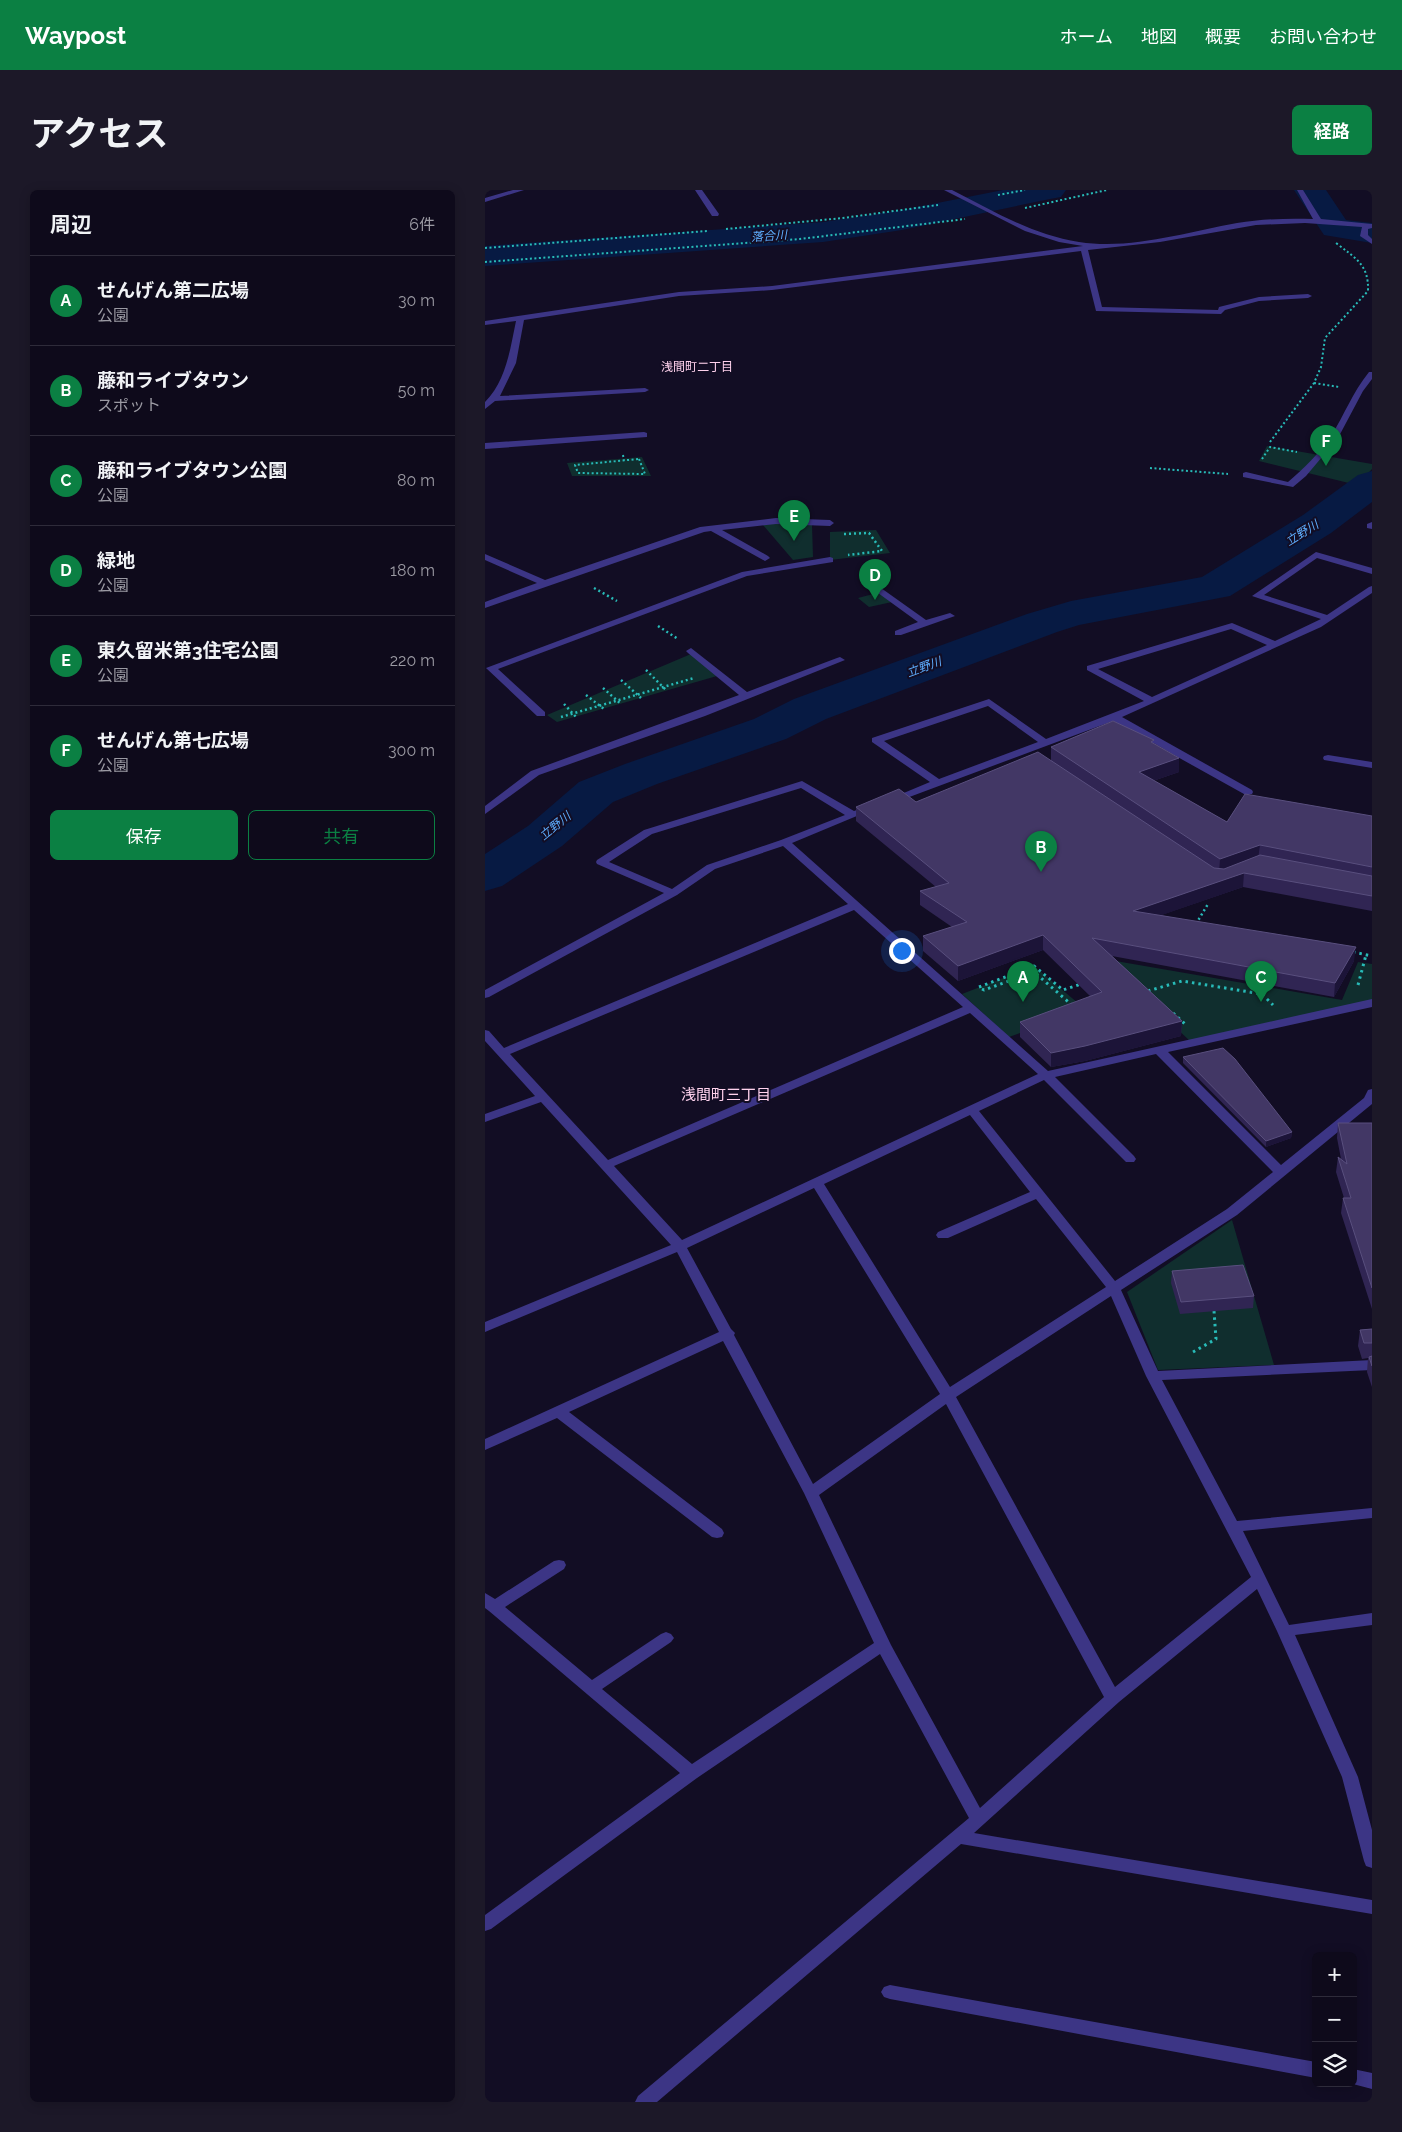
<!DOCTYPE html>
<html lang="ja">
<meta charset="utf-8">
<style>
:root{--surface:#0e0a1b;--page:#1c1828;--text:#f1f3f6;--muted:#9b9aa3;--line:#2e2b3a;--accent:#0b8043}
body{margin:0;font-family:Raleway,"Noto Sans JP",sans-serif;background:var(--page);color:var(--text)}
.controls{position:absolute;right:15px;bottom:15px;display:grid;overflow:hidden;border-radius:8px;box-shadow:0 2px 12px #0003}
.controls button{width:45px;height:45px;display:grid;place-items:center;padding:0;border:0;border-bottom:1px solid var(--line);background:var(--surface);color:var(--text);font:25px sans-serif}
.you{position:absolute;left:416px;top:760px;width:18px;height:18px;margin:-12px;border:4px solid #fff;border-radius:50%;background:#1a73e8;box-shadow:0 0 0 8px #1a73e833}
.badge{display:grid;place-items:center;width:32px;height:32px;border-radius:50%;background:var(--accent);color:#fff;font-size:16px;font-weight:700}
.pin{position:absolute;translate:-50% -41px;filter:drop-shadow(0 1px 2px #0008)}
.pin::after{content:'';position:absolute;top:26px;width:18px;height:15px;background:inherit;clip-path:polygon(0 0,100% 0,50% 100%)}
.list{margin:0;padding:0;list-style:none}
h2{display:flex;justify-content:space-between;align-items:center;height:65px;margin:0;padding:0 20px;font-size:21px}
h2 small{font-size:16px;font-weight:400;color:var(--muted)}
.list li{display:grid;grid-template-columns:32px 1fr auto;gap:15px;align-items:center;box-sizing:border-box;height:90px;padding:0 20px;border-top:1px solid var(--line)}
.list b{display:block;font-size:19px;white-space:nowrap}
.list p{margin:0;font-size:16px;white-space:nowrap;color:var(--muted)}
.list em{font-size:16px;font-style:normal;color:var(--muted)}
.actions{display:flex;gap:10px;padding:15px 20px}
.actions a{flex:1;padding:11px 0;border:1px solid var(--accent);border-radius:8px;text-align:center;font-size:18px;color:var(--accent)}
.actions .main{background:var(--accent);color:#fff}
.icon{flex:none;width:28px;height:28px;fill:none;stroke:currentColor;stroke-width:2;stroke-linecap:round;stroke-linejoin:round}
.map{position:relative;flex:none;width:887px;height:1912px;overflow:hidden;border-radius:8px}
header{display:flex;align-items:center;gap:30px;box-sizing:border-box;height:70px;padding:0 25px;background:var(--accent);color:#fff}
header strong{font-size:24px}
nav{display:flex;gap:28px;margin-inline-start:auto;font-size:18px}
.intro{display:flex;align-items:center;justify-content:space-between;box-sizing:border-box;height:120px;padding:0 30px}
h1{margin:0;font-size:35px}
.button{padding:12px 22px;border-radius:8px;background:var(--accent);color:#fff;font-size:18px;font-weight:700}
main{display:flex;gap:30px;padding:0 30px}
aside{flex:1;background:var(--surface);border-radius:8px;box-shadow:0 2px 12px #0003}
.map>svg:first-child{display:block}
.green{fill:#102e2e}
.lines{fill:none;stroke-linecap:round;stroke-linejoin:round}
.river{fill:#071a43;fill-rule:evenodd}
.path-far2{stroke:#28bbb8;stroke-width:2;stroke-dasharray:2 2.5;stroke-linecap:butt}
.path-far1{stroke:#28bbb8;stroke-width:2.5;stroke-dasharray:2 3;stroke-linecap:butt}
.path{stroke:#28bbb8;stroke-width:3;stroke-dasharray:2.5 4;stroke-linecap:butt}
.minor{fill:#3c3585;fill-rule:evenodd}
.wall{fill:#302553}
.shaded-wall{fill:#1c1438}
.building{fill:#423765;stroke:#594f7e}
.labels{text-anchor:middle;stroke-width:4;stroke-linejoin:round;paint-order:stroke}
.far-water-label{font-size:12px;font-style:italic;fill:#5eaeff;stroke:#120d24}
.far-neighbourhood-label{font-size:12px;fill:#ffd2ed;stroke:#120d24}
.neighbourhood-label{font-size:15px;fill:#ffd2ed;stroke:#120d24}
</style>
<header>
<strong>Waypost</strong>
<nav><a>ホーム</a><a>地図</a><a>概要</a><a>お問い合わせ</a></nav>
</header>
<div class="intro"><h1>アクセス</h1><a class="button">経路</a></div>
<main>
<aside>
<h2>周辺<small>6件</small></h2>
<ul class="list">
<li><span class="badge">A</span><div><b>せんげん第二広場</b><p>公園</p></div><em>30 m</em></li>
<li><span class="badge">B</span><div><b>藤和ライブタウン</b><p>スポット</p></div><em>50 m</em></li>
<li><span class="badge">C</span><div><b>藤和ライブタウン公園</b><p>公園</p></div><em>80 m</em></li>
<li><span class="badge">D</span><div><b>緑地</b><p>公園</p></div><em>180 m</em></li>
<li><span class="badge">E</span><div><b>東久留米第3住宅公園</b><p>公園</p></div><em>220 m</em></li>
<li><span class="badge">F</span><div><b>せんげん第七広場</b><p>公園</p></div><em>300 m</em></li>
</ul>
<div class="actions"><a class="main">保存</a><a>共有</a></div>
</aside>
<div class="map">
<svg width="887" height="1912" viewBox="0 0 887 1912">
<rect width="100%" height="100%" fill="#120d24"/>
<path class="green" d="M782 256 887 274V279L872 295 774 271Z
M157 267 166 286H87L82 273Z
M292 333 327 335 328 367 308 370 278 335Z
M391 340 405 363 345 370V342Z
M396 402 407 412 384 417 373 408Z
M206 464 232 486 72 532 62 525Z
M619 769 857 810 873 772 887 774V813L707 853Z
M549 776 600 819 524 847 477 804Z
M747 1030 789 1175 673 1180 642 1102Z"/>
<g class="lines">
<path class="river" d="M518 0H581L576 7 565 9 417 40 338 52 0 76V56L338 32 417 20Z
M809 0H841L861 30 887 33V53L839 45Z
M887 281V312L846 343 745 406 594 435 572 442 341 529 301 549 172 594 128 612 77 656 17 696 0 701V664L43 636 94 592 140 574 269 529 309 509 542 424 586 411 717 387 818 325 873 285Z"/>
<path class="path-far2" d="M513 5 540 0
M540 18 622 0
M241 39 358 28 453 15
M0 58 222 41
M0 72 315 49 480 29
M829 193 854 197
M785 252 829 193 836 177 840 148 883 101C884 74 870 68 851 53
M138 265 139 271
M154 269 160 284 93 283 90 275Z
M777 269 785 257 812 262
M665 278 743 284"/>
<path class="path-far1" d="M359 344 384 343 397 361 363 365
M109 398 132 411
M173 436 193 449
M161 480 182 501
M136 490 156 508
M118 498 136 514
M101 505 119 519
M79 514 91 527
M76 527 209 488
M711 734 723 714"/>
<path class="path" d="M868 762 887 766
M873 795 881 765
M494 797 549 776 578 800 596 794
M497 799 499 800 549 782 587 815
M663 801 697 791 777 804 788 815
M688 823 700 834
M708 1162 731 1149 729 1121"/>
<path class="minor" d="M28 0H39L0 12V8Z
M210 0H217L234 24 233 26H227Z
M459 0H467C508 21 548 45 594 52 647 60 701 42 752 33 777 29 803 28 828 29L812 0H818L836 29 887 34V38L883 39V45L887 49V54L875 46 877 37 820 33 771 35 675 52 603 60 617 117 733 120 734 117 774 107 823 104 827 106 823 108 774 111 740 120 736 124 611 121 596 61 287 100 194 106 39 130 31 173 15 206 160 198 164 200 160 202 10 211 0 219V212C21 191 25 160 31 131L0 135V131L194 102 287 96 598 56 574 52 540 41Z
M884 182H887V189L878 201 853 248 821 286 808 297 758 287V283L761 282 803 292C818 279 835 263 846 246 860 224 867 203 884 182Z
M159 242 162 243V247L0 259V253Z
M291 328 345 330 349 333 345 336 291 334 237 340 283 366 285 368 280 371 226 341 219 342 0 418V412L52 393 0 370V364L60 390 215 337Z
M887 332V339L882 338V334Z
M831 362 887 378V384L832 368 779 405 842 425 884 397 887 396V403L836 437 637 527 767 600 768 602 767 604H759L628 531 411 612 407 613 402 610 445 592 387 552V548L504 509 561 549 659 511 602 480V476L747 433 790 451 836 429 767 406ZM746 439 782 455 667 507 613 479ZM503 516 553 552 454 589 399 551Z
M345 367 348 368V372L262 386 13 479 60 522V526H52L1 478 257 382Z
M396 398 441 430 465 423 470 426 416 445H410V441L433 432 393 403 391 401Z
M206 458 262 502 352 468 355 467 360 470 220 526 54 585 0 624V616L46 581 254 505 203 463 201 461Z
M843 565 887 572V578L839 570 838 568 839 566Z
M317 591 369 621 386 615 391 618 307 653 563 881 887 809V817L683 862 796 975 879 908 883 900 887 899V914L752 1025 636 1100 673 1181 887 1170V1180L677 1190 752 1331 887 1318V1328L758 1341 804 1435 887 1423V1435L810 1445 873 1587 887 1640V1678L881 1676 879 1671 857 1587 792 1441 772 1399 634 1512 489 1643 887 1710V1724L476 1654 172 1912H150L153 1906 484 1628 395 1464 212 1588 6 1739 0 1741V1725L195 1583 4 1421 0 1418V1403L10 1409 69 1371 74 1370 79 1371 81 1375 79 1379 20 1417 107 1490 176 1444 181 1442 186 1444 189 1448 186 1452 117 1499 207 1574 389 1453 319 1303 238 1151 84 1222 237 1339 239 1343 237 1347 232 1348 227 1347 72 1228 0 1260V1249L234 1142 192 1062 0 1142V1132L186 1055 56 912 0 932V924L50 906 0 851V840L4 841 19 858 363 714 298 656 230 679 192 705 4 807 0 808V800L179 703 112 674 111 672 112 670 159 640ZM316 598 360 625 296 650 222 675 187 699 124 672 167 644ZM369 720 478 817 123 970 25 864ZM485 823 553 884 197 1050 129 976ZM671 864 788 982 742 1019 630 1091 494 921 559 890 641 972H649L651 969 649 966 570 887ZM485 925 545 1002 453 1042 451 1045 453 1048H463L551 1009 621 1097 465 1197 339 994ZM329 998 455 1204 328 1294 249 1145 250 1143 246 1139 202 1058ZM626 1106 661 1186 766 1387 630 1497 471 1207ZM461 1214 619 1507 495 1618 406 1455 334 1305Z
M405 1795 831 1872V1888L405 1809 399 1807 396 1802 399 1797Z
M868 1879 887 1883V1899L864 1893H868Z"/>
</g>
<path class="wall" d="M669 553 694 568V582L668 591 742 632 887 626V721L758 697 676 725 869 771 849 807 627 766 697 831 696 846 600 871 566 877 535 847V832L606 807 558 760 473 791 438 761V746L467 737 435 715V701L451 697 371 631V617L431 612 566 570V557Z
M698 867 807 942 806 948 781 957 698 873Z
M853 933H887V1119L856 1023 858 1008H859L851 982 853 967 856 969 852 948Z
M687 1081 769 1106 768 1118 695 1124 686 1093Z
M887 1139V1197L882 1182 883 1168 877 1169 873 1156 875 1140Z"/>
<path class="shaded-wall" d="M694 568V582L653 596 654 582Z
M775 655 773 669 734 683 735 669Z
M759 683 758 697 648 735V721Z
M558 745V760L473 791V776Z
M871 757 869 771 849 807 850 793Z
M697 831 696 846 600 871 566 877V863Z
M807 942 806 948 781 957V951Z"/>
<path class="building" d="M628 531 669 550 666 552 694 568 654 582 742 632 760 604 887 626V677L775 655 735 669 566 557Z
M553 562 729 678 739 679 775 665 887 686V706L759 683 648 721 871 757 850 793 607 748 697 831 600 856 566 863 535 832 617 802 558 745 473 776 438 746 482 732 435 701 464 693 371 617 414 599 431 612Z
M738 858 750 869 807 942 781 951 698 867Z
M853 933H887V1098L858 1008H866L853 967 862 974Z
M758 1075 769 1106 696 1112 687 1081Z
M887 1139V1153H879L875 1140Z
M887 1166V1176L884 1167Z"/>
<g class="labels">
<g class="far-water-label">
<text transform="translate(284 46) rotate(-4)" y="4">落合川</text>
<text transform="translate(817 343) rotate(-32)" y="4">立野川</text>
<text transform="translate(439 477) rotate(-20)" y="4">立野川</text>
<text transform="translate(70 636) rotate(-39)" y="4">立野川</text>
</g>
<g class="far-neighbourhood-label">
<text x="212" y="181">浅間町二丁目</text>
</g>
<g class="neighbourhood-label">
<text x="241" y="910">浅間町三丁目</text>
</g>
</g>
</svg>
<div class="controls">
<button>+</button>
<button>−</button>
<button><svg class="icon" aria-label="layers" viewBox="0 0 24 24"><path d="M12 4l9 5-9 5-9-5zM3 14l9 5 9-5"/></svg></button>
</div>
<div class="you"></div>
<div class="pin badge" style="left:538px;top:812px">A</div>
<div class="pin badge" style="left:556px;top:682px">B</div>
<div class="pin badge" style="left:776px;top:812px">C</div>
<div class="pin badge" style="left:390px;top:410px">D</div>
<div class="pin badge" style="left:309px;top:351px">E</div>
<div class="pin badge" style="left:841px;top:276px">F</div>
</div>
</main>
